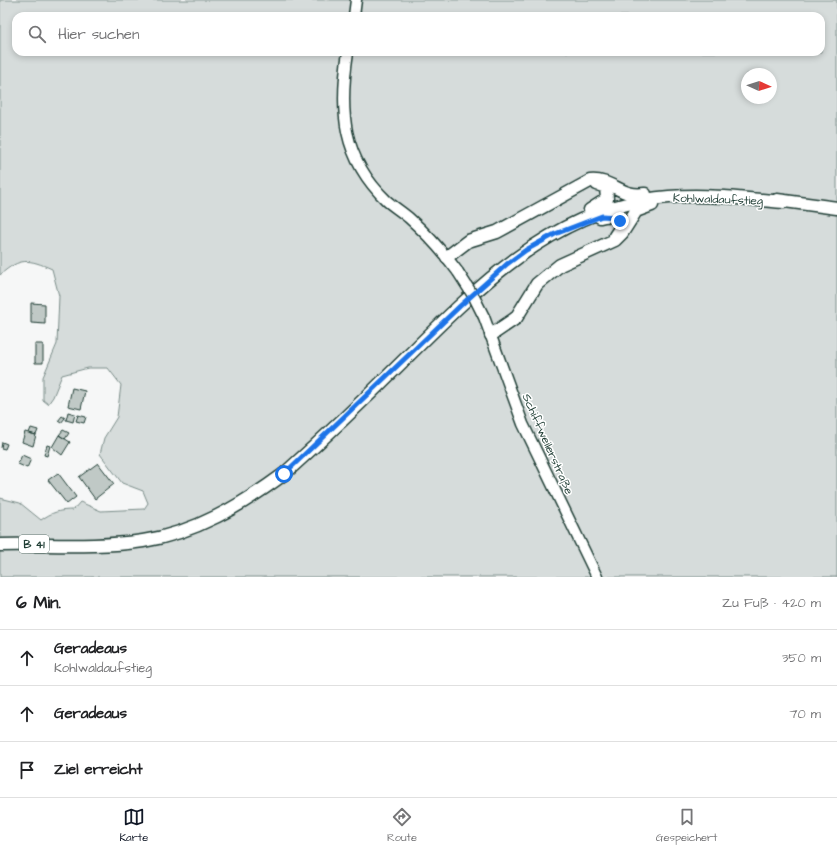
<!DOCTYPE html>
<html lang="de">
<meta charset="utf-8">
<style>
:root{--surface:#fff;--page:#f6f6f6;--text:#202124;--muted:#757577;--line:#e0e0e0;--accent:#111827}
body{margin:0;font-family:"Architects Daughter",sans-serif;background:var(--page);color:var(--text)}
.compass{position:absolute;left:741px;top:68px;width:36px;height:36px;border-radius:50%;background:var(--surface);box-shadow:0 2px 6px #0003;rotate:93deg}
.stop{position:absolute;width:12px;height:12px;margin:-9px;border:3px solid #1a73e8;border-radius:50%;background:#fff}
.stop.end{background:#1a73e8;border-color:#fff;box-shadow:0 1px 4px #0008}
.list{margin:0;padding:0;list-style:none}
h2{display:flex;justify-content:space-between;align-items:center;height:52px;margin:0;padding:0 16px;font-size:17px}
h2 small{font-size:13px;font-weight:400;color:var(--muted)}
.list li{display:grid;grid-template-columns:26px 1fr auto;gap:12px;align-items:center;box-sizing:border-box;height:56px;padding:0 16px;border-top:1px solid var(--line)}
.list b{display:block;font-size:15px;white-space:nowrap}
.list p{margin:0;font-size:13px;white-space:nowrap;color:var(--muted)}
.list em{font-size:13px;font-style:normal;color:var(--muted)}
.icon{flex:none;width:22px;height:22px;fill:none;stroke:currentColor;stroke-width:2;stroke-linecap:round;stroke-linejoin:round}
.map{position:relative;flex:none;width:837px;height:577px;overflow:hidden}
.search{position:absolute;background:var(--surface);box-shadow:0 2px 6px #0003;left:12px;right:12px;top:12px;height:44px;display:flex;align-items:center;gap:10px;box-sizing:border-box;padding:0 14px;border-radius:12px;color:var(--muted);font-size:15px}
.sheet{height:220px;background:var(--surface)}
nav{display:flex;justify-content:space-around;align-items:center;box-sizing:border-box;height:56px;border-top:1px solid var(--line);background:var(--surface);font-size:11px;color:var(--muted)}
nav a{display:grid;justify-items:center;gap:2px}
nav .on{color:var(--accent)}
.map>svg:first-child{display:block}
.green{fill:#d6dcdb;stroke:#7a8c88;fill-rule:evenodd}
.building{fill:#c0c9c6;stroke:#1f3d34}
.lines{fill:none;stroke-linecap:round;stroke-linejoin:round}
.minor-casing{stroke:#1f3d34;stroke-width:13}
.major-casing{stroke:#1f3d34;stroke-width:15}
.minor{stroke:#fff;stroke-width:10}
.major{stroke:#fff;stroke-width:12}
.minor-bridge-casing{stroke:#1f3d34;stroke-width:13;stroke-linecap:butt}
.minor-bridge{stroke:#fff;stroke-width:10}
.route{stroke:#1a73e8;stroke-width:5}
.labels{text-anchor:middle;stroke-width:3;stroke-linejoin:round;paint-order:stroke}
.shield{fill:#fff;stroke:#627771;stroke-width:1}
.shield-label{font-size:11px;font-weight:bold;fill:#1f3d34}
.street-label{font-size:12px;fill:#1f3d34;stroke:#fff}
</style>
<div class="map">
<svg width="837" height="577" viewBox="0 0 837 577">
<rect width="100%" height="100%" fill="#f6f7f7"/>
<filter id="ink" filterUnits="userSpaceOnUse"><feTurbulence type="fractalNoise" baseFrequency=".025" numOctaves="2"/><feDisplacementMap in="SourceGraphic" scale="8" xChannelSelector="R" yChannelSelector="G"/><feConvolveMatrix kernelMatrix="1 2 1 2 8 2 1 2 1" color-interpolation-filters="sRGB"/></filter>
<g filter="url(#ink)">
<path class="green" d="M0 0H837V577H0V498L20 503 41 520C52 512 60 510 73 510L80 502 101 511 144 509 148 503 143 491 122 483 100 454 104 438 117 417 121 385 108 368H88L62 375 53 397 48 404 43 400V377L57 344 59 296 52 269C29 259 20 257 0 275ZM16 16H821V52H16ZM747 74H771V98H747Z"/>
<path class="building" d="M31 303 45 304V324L31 323Z
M35 344H43V363H35Z
M72 388 85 391 81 409 68 406Z
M68 412 75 414 73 422 66 420Z
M78 415 86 417 84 423 76 421Z
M62 416 65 418 61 423 58 421Z
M31 428 38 430 36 435 29 433Z
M63 430 69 433 65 439 59 435Z
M25 432 36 435 33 446 22 442Z
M59 435 70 442 62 455 52 447Z
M2 442 7 444 5 449 1 448Z
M47 445 50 446 47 456 44 455Z
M22 455 31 459 27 468 18 464Z
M98 463 114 484 95 499 79 477Z
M58 473 76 497 67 504 48 480Z"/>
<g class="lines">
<g class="minor-casing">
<path id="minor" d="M354 16 356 0
M348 52C339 111 342 158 387 201 394 207 402 212 409 218 427 234 444 253 458 272
M484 317 523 424 597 577"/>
</g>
<g class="major-casing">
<path id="major" d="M777 200 837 208
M590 210 607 199 606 187 597 184
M600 217C610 214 619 216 621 227L615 236
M447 257 468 241 497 232 590 181C613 179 621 198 645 194
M491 335 516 318 537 284 560 265 615 240 622 233 636 211 652 205
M0 545C47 544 96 548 143 541 195 533 242 505 284 474 323 439 361 403 398 366 469 296 542 218 645 200 691 192 738 198 784 202"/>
</g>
<use href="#minor" class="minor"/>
<use href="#major" class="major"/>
<g class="minor-bridge-casing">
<path id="minor-bridge" d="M458 272 474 297 484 317"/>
</g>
<use href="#minor-bridge" class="minor-bridge"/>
</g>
</g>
<g class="lines" filter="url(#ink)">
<path class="route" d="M284 474 460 306 507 264 526 250 555 234 602 216 616 217 620 221"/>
</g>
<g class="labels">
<rect class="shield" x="19" y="535" width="30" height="18" rx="3"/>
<g class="shield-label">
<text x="34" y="548">B 41</text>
</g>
<g class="street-label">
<text transform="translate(718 199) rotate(2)" y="4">Kohlwaldaufstieg</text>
<text transform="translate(548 444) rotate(66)" y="4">Schiffweilerstraße</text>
</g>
</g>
</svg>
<svg class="compass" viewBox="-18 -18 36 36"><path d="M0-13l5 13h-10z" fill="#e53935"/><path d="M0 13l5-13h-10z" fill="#757577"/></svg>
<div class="stop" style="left:284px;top:474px"></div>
<div class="stop end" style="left:620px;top:221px"></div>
<div class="search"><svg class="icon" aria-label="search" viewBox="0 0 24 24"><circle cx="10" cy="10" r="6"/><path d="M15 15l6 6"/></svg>Hier suchen</div>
</div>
<section class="sheet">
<h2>6 Min.<small>Zu Fuß · 420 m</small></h2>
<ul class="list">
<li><svg class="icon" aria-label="ahead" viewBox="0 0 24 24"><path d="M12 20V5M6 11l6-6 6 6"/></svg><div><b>Geradeaus</b><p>Kohlwaldaufstieg</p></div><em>350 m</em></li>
<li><svg class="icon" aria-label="ahead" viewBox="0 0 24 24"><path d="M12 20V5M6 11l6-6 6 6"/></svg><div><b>Geradeaus</b></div><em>70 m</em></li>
<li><svg class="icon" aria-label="arrive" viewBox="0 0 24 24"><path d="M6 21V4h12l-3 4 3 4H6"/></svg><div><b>Ziel erreicht</b></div></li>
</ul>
</section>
<nav>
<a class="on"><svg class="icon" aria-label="map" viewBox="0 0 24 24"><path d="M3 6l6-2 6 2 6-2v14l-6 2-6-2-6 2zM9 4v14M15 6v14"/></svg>Karte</a>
<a><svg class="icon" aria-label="directions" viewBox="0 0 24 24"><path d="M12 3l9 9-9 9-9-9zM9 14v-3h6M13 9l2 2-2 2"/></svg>Route</a>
<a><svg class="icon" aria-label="saved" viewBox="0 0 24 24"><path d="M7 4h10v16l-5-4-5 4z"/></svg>Gespeichert</a>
</nav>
